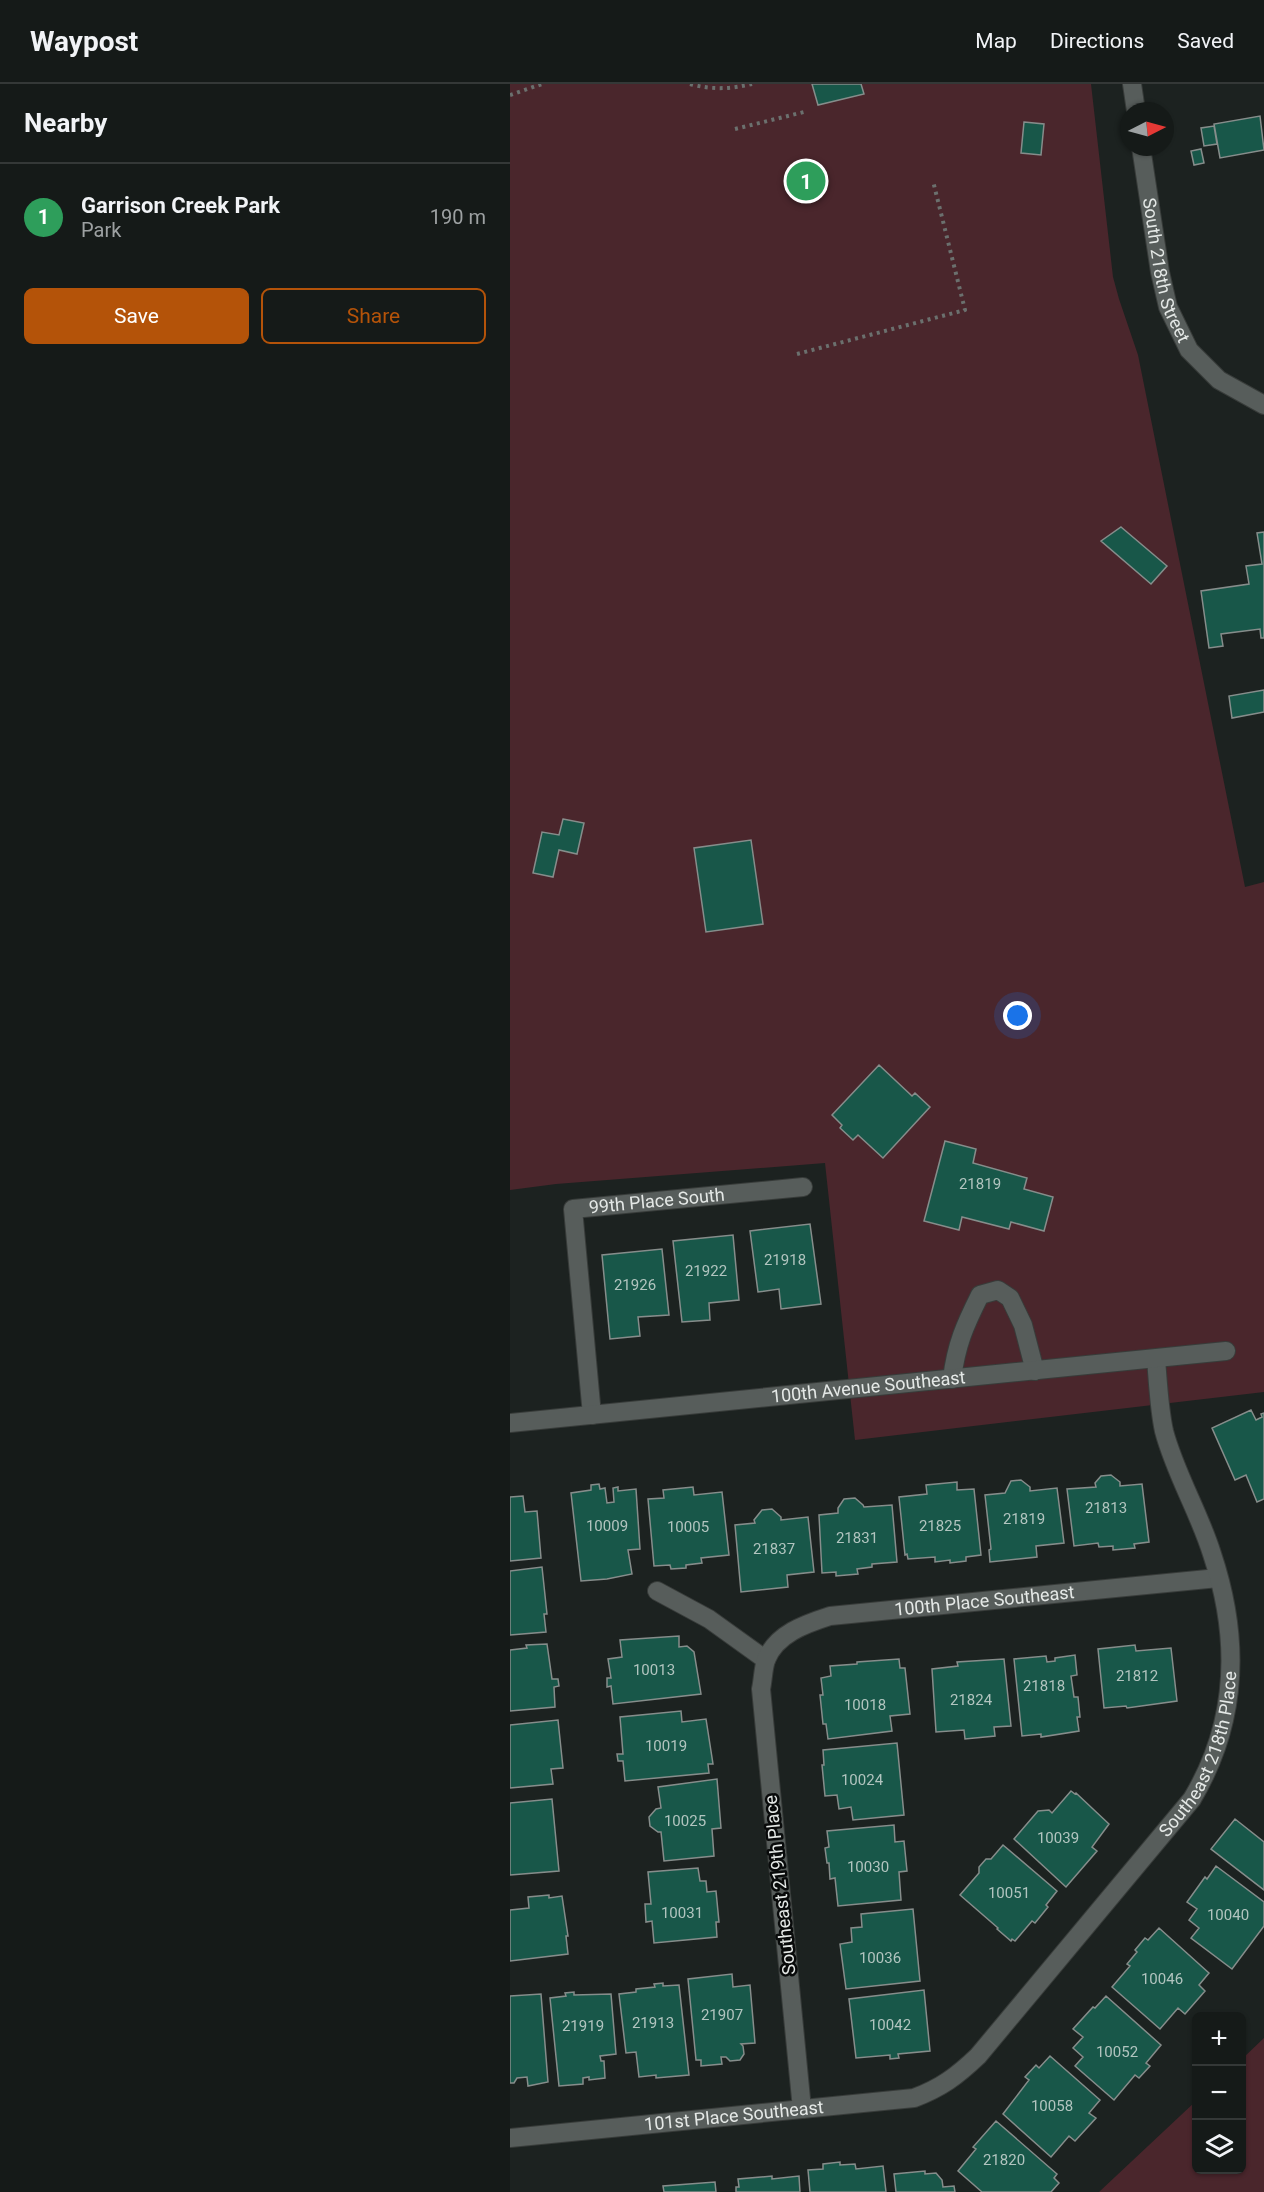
<!DOCTYPE html>
<meta charset="utf-8">
<style>
:root{--surface:#151a18;--page:#222725;--text:#f1f3f6;--muted:#9da1a2;--line:#343837;--accent:#b45309}
body{margin:0;font-family:Roboto,sans-serif;background:var(--page);color:var(--text)}
.controls{position:absolute;right:18px;bottom:18px;display:grid;overflow:hidden;border-radius:9px;box-shadow:0 2px 4px #0004}
.controls button{width:54px;height:54px;display:grid;place-items:center;padding:0;border:0;border-bottom:2px solid var(--line);background:var(--surface);color:var(--text);font:30px sans-serif}
.compass{position:absolute;left:610px;top:18px;width:54px;height:54px;border-radius:50%;background:var(--surface);box-shadow:0 2px 4px #0004;rotate:84deg}
.you{position:absolute;left:508px;top:932px;width:21px;height:21px;margin:-15px;border:4px solid #fff;border-radius:50%;background:#1a73e8;box-shadow:0 0 0 9px #1a73e833}
.badge{display:grid;place-items:center;width:39px;height:39px;border-radius:50%;background:var(--accent);color:#fff;font-size:20px;font-weight:700}
.pin{position:absolute;translate:-50% -50%;border:3px solid #fff;box-shadow:0 2px 6px #0006}
.list{margin:0;padding:0;list-style:none}
h2{display:flex;justify-content:space-between;align-items:center;height:78px;margin:0;padding:0 24px;font-size:26px}
h2 small{font-size:20px;font-weight:400;color:var(--muted)}
.list li{display:grid;grid-template-columns:39px 1fr auto;gap:18px;align-items:center;box-sizing:border-box;height:108px;padding:0 24px;border-top:2px solid var(--line)}
.list b{display:block;font-size:22px;white-space:nowrap}
.list p{margin:0;font-size:20px;white-space:nowrap;color:var(--muted)}
.list em{font-size:20px;font-style:normal;color:var(--muted)}
.actions{display:flex;gap:12px;padding:18px 24px}
.actions a{flex:1;padding:14px 0;border:2px solid var(--accent);border-radius:9px;text-align:center;font-size:21px;color:var(--accent)}
.actions .main{background:var(--accent);color:#fff}
.icon{flex:none;width:33px;height:33px;fill:none;stroke:currentColor;stroke-width:2;stroke-linecap:round;stroke-linejoin:round}
.map{position:relative;flex:none;width:754px;height:2108px;overflow:hidden}
header{display:flex;align-items:center;gap:36px;box-sizing:border-box;height:84px;padding:0 30px;background:var(--surface);border-bottom:2px solid var(--line)}
header strong{font-size:28px}
nav{display:flex;gap:33px;margin-inline-start:auto;font-size:21px}
main{display:flex}
aside{flex:1;background:var(--surface)}
.map>svg:first-child{display:block}
.green{fill:#4a262c}
.building{fill:#185749;stroke:#868d8b;stroke-width:1.5}
.lines{fill:none;stroke-linecap:round;stroke-linejoin:round}
.lane-casing{stroke:#383c3a;stroke-width:20}
.street-casing{stroke:#383c3a;stroke-width:20}
.secondary-casing{stroke:#383c3a;stroke-width:20}
.path{stroke:#6b706e;stroke-width:4;stroke-dasharray:3 4.5;stroke-linecap:butt}
.lane{stroke:#575d5b;stroke-width:18}
.street{stroke:#575d5b;stroke-width:18}
.secondary{stroke:#575d5b;stroke-width:18}
.labels{text-anchor:middle;stroke-width:5;stroke-linejoin:round;paint-order:stroke}
.number-label{font-size:15px;fill:#b1c4bf}
.street-label{font-size:18px;fill:#e4e8e6;stroke:#080a0a}
</style>
<header>
<strong>Waypost</strong>
<nav><a>Map</a><a>Directions</a><a>Saved</a></nav>
</header>
<main>
<aside>
<h2>Nearby<small></small></h2>
<ul class="list">
<li><span class="badge" style="background:#2e9e5b">1</span><div><b>Garrison Creek Park</b><p>Park</p></div><em>190 m</em></li>
</ul>
<div class="actions"><a class="main">Save</a><a>Share</a></div>
</aside>
<div class="map">
<svg width="754" height="2108" viewBox="0 0 754 2108">
<rect width="100%" height="100%" fill="#1c2220"/>
<path class="green" d="M0 0H581L603 193 609 215 628 271 735 803 754 798V1308L345 1356 315 1079 46 1100 0 1106Z
M754 1954V2108H589L686 2017V2086H732V1975Z"/>
<path class="building" d="M302 0H351L354 10 308 21Z
M750 32 754 66 710 74 704 40Z
M514 38 534 40 531 71 511 69Z
M704 42 707 60 694 62 691 44Z
M691 65 694 79 684 81 681 67Z
M611 443 657 482 641 500 591 457Z
M754 448V554H751L750 545 711 550 713 562 699 564 691 507 739 500 736 482 752 480 747 449Z
M754 606V628L722 634 719 612Z
M53 735 74 739 67 770 49 766 43 793 23 789 32 748 49 751Z
M241 756 253 840 196 848 184 764Z
M369 981 402 1012 405 1009 420 1023 373 1074 348 1051 343 1056 330 1044 332 1041 322 1031Z
M435 1057 466 1065 463 1079 517 1094 514 1105 543 1113 534 1147 501 1138 499 1145 452 1133 449 1146 414 1137Z
M300 1140 311 1220 271 1225 269 1205 248 1208 240 1147Z
M223 1151 229 1216 199 1219 200 1236 172 1238 163 1157Z
M152 1165 159 1231 128 1233 130 1252 100 1255 92 1171Z
M741 1326 746 1336 752 1333 751 1330 754 1329V1415L747 1418 736 1391 725 1396 702 1344Z
M601 1391 610 1398V1402L632 1400 639 1458 624 1460 625 1464 603 1466V1462L589 1463 588 1459 564 1462 557 1405 586 1403 585 1399 591 1392Z
M511 1396 520 1403V1407L547 1404 554 1459 526 1462 527 1473 480 1478 479 1466 481 1465 475 1411 495 1409 501 1397Z
M447 1398V1406L464 1405 471 1471 456 1473V1477L440 1479V1476L425 1478V1473L398 1475 397 1470 395 1471 389 1413 417 1410 416 1401Z
M89 1400 90 1405 95 1404 97 1419 104 1418 103 1404 108 1403V1407L126 1405 130 1465 118 1466 122 1490 97 1495 71 1497 61 1409 81 1406V1401Z
M183 1403 184 1411 212 1408 219 1471 191 1474 192 1479 176 1481V1484L161 1485 160 1481 144 1482 138 1415 154 1414 153 1406Z
M13 1412 15 1428 27 1427 31 1474 0 1477V1413Z
M345 1414 353 1421 354 1423 382 1421 387 1478 362 1480V1483L347 1485 348 1490 326 1492V1488L312 1489 309 1431 328 1429V1424L334 1415Z
M262 1425 271 1433V1436L298 1433 304 1488 277 1491 278 1503 231 1508 225 1441 245 1439 244 1436 252 1426Z
M32 1483 37 1530H34L36 1548 0 1551V1487Z
M169 1552V1563L177 1562 184 1568 191 1610 103 1620 101 1602 97 1603V1594H101L98 1575 112 1573 110 1556Z
M37 1560 42 1595H48L49 1602 44 1603 45 1623 0 1627V1566L17 1564 16 1561Z
M625 1561 626 1567 661 1564 667 1617 617 1624 616 1622 594 1624 588 1565Z
M565 1571 567 1591 561 1592 564 1613H568L570 1633H567L569 1647 531 1653V1650L512 1652 504 1575 536 1572 537 1578 545 1577V1574Z
M389 1575 390 1584H395L400 1630 380 1632 382 1647 318 1655 316 1640H313L310 1611H313L311 1594 321 1592 320 1582 347 1580V1578Z
M494 1575 501 1642 484 1643 485 1652 455 1655 454 1646 426 1648 422 1585 448 1582 447 1578Z
M171 1627 172 1638 196 1635 203 1680H198L199 1689 115 1697 113 1677H108L107 1670H113L110 1633Z
M48 1636 53 1684 41 1685 43 1700 0 1704V1641Z
M387 1659 394 1731 343 1736 341 1723 329 1725 327 1711 315 1712 312 1681H314L313 1666Z
M207 1695 211 1744 202 1745 204 1772 154 1777 151 1748H148L140 1742 139 1733 146 1725 151 1724 148 1703Z
M561 1707 565 1710 566 1709 599 1740 582 1763 587 1767 556 1803 504 1755 528 1727 539 1726 542 1729Z
M42 1715 49 1787 0 1791V1719Z
M725 1735 754 1758V1806L701 1765Z
M384 1741 385 1758 394 1757 397 1787 389 1788 391 1816 328 1822 325 1794 320 1795 319 1779H317L315 1764 319 1763 317 1747Z
M493 1761 547 1807 536 1821 538 1823 525 1839 522 1837 505 1857 502 1855 501 1857 487 1845 488 1844 450 1811 469 1789V1783L476 1775H481Z
M706 1782 754 1818V1842L722 1885 681 1854 689 1844 679 1836 687 1825 677 1818 695 1793 697 1795Z
M188 1784 190 1797H196L197 1808 206 1807 209 1838H206L207 1853 144 1859 142 1837 136 1838 135 1820H141L138 1788Z
M39 1811V1814L52 1812 58 1852H56L58 1870 0 1877V1826L19 1824 18 1813Z
M403 1825 410 1897 336 1905 330 1860 342 1858 341 1844 352 1843 351 1830Z
M649 1844 699 1889 689 1901 695 1907 675 1930 668 1924 650 1945 602 1903 620 1882 617 1880 627 1868 625 1866 635 1854 638 1856Z
M222 1890 223 1903 240 1901 245 1959 231 1960 233 1962 234 1970 230 1976 220 1977 216 1973H211L212 1980 191 1982V1976H186L178 1895Z
M153 1899V1902L169 1901 179 1991 146 1994V1991L129 1993 126 1968 116 1969 109 1910 126 1908V1905L145 1903 144 1900Z
M414 1906 420 1967 388 1970 389 1974 380 1975V1971L346 1974 339 1915Z
M64 1908V1911L101 1910 106 1970 90 1972 91 1977H94L95 1994 79 1996V1993L73 1994V2000L49 2002 40 1914 56 1912 55 1909Z
M31 1910 38 1998 18 2002 17 1993 7 1994 4 1999H0V1912Z
M596 1912 651 1961 636 1979 640 1982 629 1994 625 1991 604 2016 565 1982 573 1973 563 1964 573 1953 563 1945 583 1923 585 1924Z
M540 1972 590 2016 579 2029 586 2034 565 2057 559 2052 541 2073 493 2030 519 1996 515 1993 526 1981 529 1984Z
M486 2037 547 2090 544 2094 549 2099 541 2108H472L448 2087 466 2065 463 2063Z
M330 2078V2081L345 2080 346 2085 373 2082 376 2108H300L298 2086 313 2085V2080Z
M415 2087V2090L426 2089 432 2096 433 2103 444 2102 445 2108H386L384 2090Z
M262 2092V2095L289 2092 290 2108H226V2103H229L228 2095Z
M205 2098 206 2108H154L153 2102Z"/>
<g class="lines">
<g class="lane-casing">
<path id="lane" d="M442 1295C446 1261 455 1241 470 1211L488 1206 500 1214 513 1241 525 1287
M147 1507 199 1535 256 1576"/>
</g>
<g class="street-casing">
<g id="street">
<path id="s1" d="M82 1331 63 1125 293 1103"/>
<path id="s2" d="M292 2025 251 1605C253 1596 253 1585 256 1576 266 1550 295 1540 320 1532L708 1494"/>
<path id="s3" d="M0 2054 404 2014C431 2004 447 1992 468 1972L682 1715C728 1638 730 1554 702 1470 689 1428 665 1389 654 1347 649 1324 648 1298 646 1275"/>
</g>
</g>
<g class="secondary-casing">
<g id="secondary">
<path d="M622 0 626 27"/>
<path id="s4" d="M631 63 650 188 658 223 679 266 709 296 754 321"/>
<path id="s5" d="M0 1339 716 1267"/>
</g>
</g>
<path class="path" d="M180 0C202 6 220 5 242 0
M0 11 32 0
M225 45 294 28
M287 270 455 226 423 97"/>
<use href="#lane" class="lane"/>
<use href="#street" class="street"/>
<use href="#secondary" class="secondary"/>
</g>
<g class="labels">
<g class="number-label">
<text x="470" y="1105">21819</text>
<text x="275" y="1181">21918</text>
<text x="196" y="1192">21922</text>
<text x="125" y="1206">21926</text>
<text x="596" y="1429">21813</text>
<text x="514" y="1440">21819</text>
<text x="97" y="1447">10009</text>
<text x="430" y="1447">21825</text>
<text x="178" y="1448">10005</text>
<text x="347" y="1459">21831</text>
<text x="264" y="1470">21837</text>
<text x="144" y="1591">10013</text>
<text x="627" y="1597">21812</text>
<text x="534" y="1607">21818</text>
<text x="461" y="1621">21824</text>
<text x="355" y="1626">10018</text>
<text x="156" y="1667">10019</text>
<text x="352" y="1701">10024</text>
<text x="175" y="1742">10025</text>
<text x="548" y="1759">10039</text>
<text x="358" y="1788">10030</text>
<text x="499" y="1814">10051</text>
<text x="172" y="1834">10031</text>
<text x="718" y="1836">10040</text>
<text x="370" y="1879">10036</text>
<text x="652" y="1900">10046</text>
<text x="212" y="1936">21907</text>
<text x="143" y="1944">21913</text>
<text x="380" y="1946">10042</text>
<text x="73" y="1947">21919</text>
<text x="607" y="1973">10052</text>
<text x="542" y="2027">10058</text>
<text x="494" y="2081">21820</text>
</g>
<g class="street-label">
<text dy="6" stroke="none"><textPath href="#s4" startOffset="126">South 218th Street</textPath></text>
<text dy="6" stroke="none"><textPath href="#s1" startOffset="291">99th Place South</textPath></text>
<text dy="6" stroke="none"><textPath href="#s5" startOffset="360">100th Avenue Southeast</textPath></text>
<text dy="6" stroke="none"><textPath href="#s2" startOffset="687">100th Place Southeast</textPath></text>
<text dy="6" stroke="none"><textPath href="#s3" startOffset="862">Southeast 218th Place</textPath></text>
<text transform="translate(270 1801) rotate(-96)" y="6">Southeast 219th Place</text>
<text dy="6" stroke="none"><textPath href="#s3" startOffset="225">101st Place Southeast</textPath></text>
</g>
</g>
</svg>
<div class="controls">
<button>+</button>
<button>−</button>
<button><svg class="icon" aria-label="layers" viewBox="0 0 24 24"><path d="M12 4l9 5-9 5-9-5zM3 14l9 5 9-5"/></svg></button>
</div>
<svg class="compass" viewBox="-18 -18 36 36"><path d="M0-13l5 13h-10z" fill="#e53935"/><path d="M0 13l5-13h-10z" fill="#9da1a2"/></svg>
<div class="you"></div>
<div class="pin badge" style="left:296px;top:97px;background:#2e9e5b">1</div>
</div>
</main>
